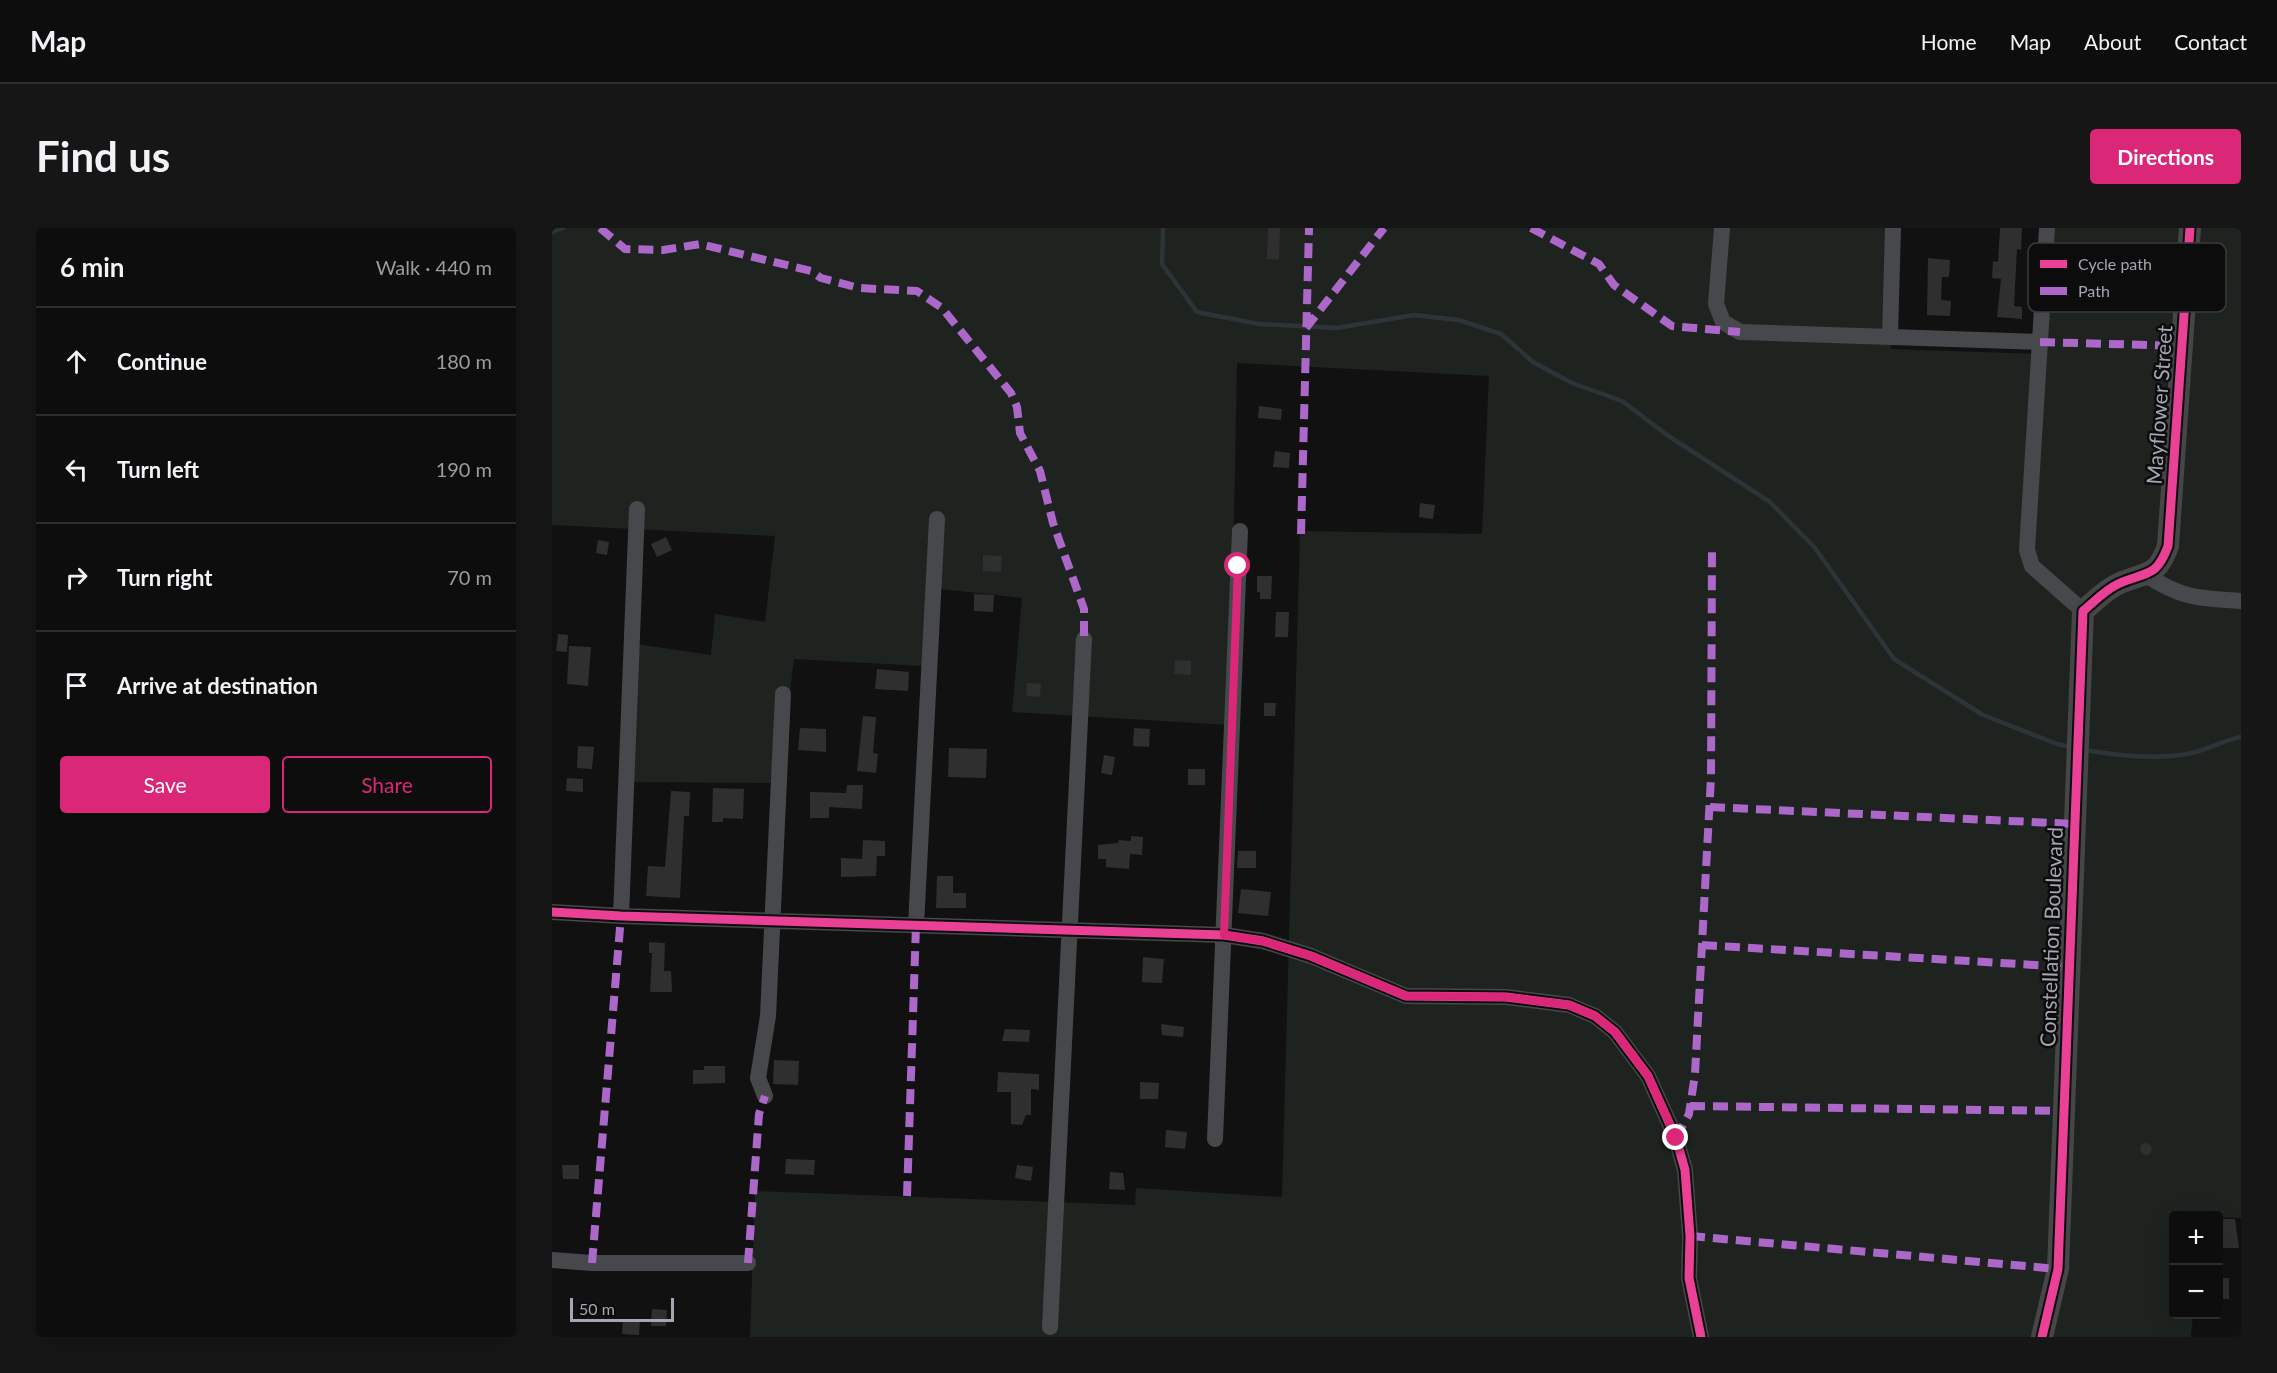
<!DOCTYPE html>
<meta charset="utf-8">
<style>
:root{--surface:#0d0d0e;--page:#161617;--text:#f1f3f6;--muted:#9a9c9e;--line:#2d2d2e;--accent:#db2777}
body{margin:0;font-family:Lato,sans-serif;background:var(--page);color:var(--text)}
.controls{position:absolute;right:18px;bottom:18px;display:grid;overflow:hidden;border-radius:6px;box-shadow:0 6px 24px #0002}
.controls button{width:54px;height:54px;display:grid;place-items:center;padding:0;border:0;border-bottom:2px solid var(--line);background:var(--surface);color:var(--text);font:30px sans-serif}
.scale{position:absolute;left:18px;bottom:15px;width:104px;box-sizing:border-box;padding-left:6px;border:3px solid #a4a7b1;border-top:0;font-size:16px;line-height:21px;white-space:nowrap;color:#a4a7b1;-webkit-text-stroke:4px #0c0c0d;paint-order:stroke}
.stop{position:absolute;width:18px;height:18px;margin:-14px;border:4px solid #db2777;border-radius:50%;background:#fff}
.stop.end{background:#db2777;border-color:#fff;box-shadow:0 2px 6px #0008}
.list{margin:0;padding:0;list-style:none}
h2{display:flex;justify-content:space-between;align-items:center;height:78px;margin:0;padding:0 24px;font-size:26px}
h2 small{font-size:20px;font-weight:400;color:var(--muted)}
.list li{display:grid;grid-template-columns:39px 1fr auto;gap:18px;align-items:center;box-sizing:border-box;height:108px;padding:0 24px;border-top:2px solid var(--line)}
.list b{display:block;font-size:22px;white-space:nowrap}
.list em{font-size:20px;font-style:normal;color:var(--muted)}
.actions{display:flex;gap:12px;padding:18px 24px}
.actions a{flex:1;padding:14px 0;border:2px solid var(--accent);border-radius:6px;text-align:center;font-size:21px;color:var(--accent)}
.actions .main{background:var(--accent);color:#fff}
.icon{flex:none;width:33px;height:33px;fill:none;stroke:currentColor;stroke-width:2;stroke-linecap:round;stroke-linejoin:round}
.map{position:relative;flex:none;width:1689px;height:1109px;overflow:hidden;border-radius:6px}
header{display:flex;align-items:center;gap:36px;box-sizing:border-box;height:84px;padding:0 30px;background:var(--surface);border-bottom:2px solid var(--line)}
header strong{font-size:28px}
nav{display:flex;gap:33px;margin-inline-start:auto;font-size:21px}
.intro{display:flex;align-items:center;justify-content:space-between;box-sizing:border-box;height:144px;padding:0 36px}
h1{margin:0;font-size:42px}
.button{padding:15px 27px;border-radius:6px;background:var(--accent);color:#fff;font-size:21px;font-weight:700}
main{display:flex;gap:36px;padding:0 36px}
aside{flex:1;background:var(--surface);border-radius:6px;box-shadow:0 6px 24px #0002}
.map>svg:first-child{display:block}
.green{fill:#1e231f}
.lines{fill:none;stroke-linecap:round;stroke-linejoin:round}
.stream{stroke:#2d3439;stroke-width:4.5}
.building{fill:#2f2f30}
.street{stroke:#47484b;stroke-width:16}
.secondary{stroke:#464649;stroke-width:22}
.quiet{stroke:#ac68c9;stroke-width:8;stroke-dasharray:15 8;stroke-linecap:butt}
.cycleway-casing{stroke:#0c0c0d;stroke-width:13}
.cycleway{stroke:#ea4096;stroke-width:9}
.route{stroke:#db2777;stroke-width:8}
.labels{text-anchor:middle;stroke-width:5;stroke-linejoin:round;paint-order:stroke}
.street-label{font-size:21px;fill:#a4a7b1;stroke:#0c0c0d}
.key{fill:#0c0c0d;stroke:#3a3a3e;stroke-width:1.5}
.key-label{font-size:16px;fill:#a4a7b1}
</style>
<header>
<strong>Map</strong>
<nav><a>Home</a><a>Map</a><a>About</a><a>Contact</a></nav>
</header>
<div class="intro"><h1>Find us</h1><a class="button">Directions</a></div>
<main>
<aside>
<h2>6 min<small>Walk · 440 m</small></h2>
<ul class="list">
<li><svg class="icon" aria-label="ahead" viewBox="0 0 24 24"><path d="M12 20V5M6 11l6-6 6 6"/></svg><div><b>Continue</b></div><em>180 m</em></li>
<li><svg class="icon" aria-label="left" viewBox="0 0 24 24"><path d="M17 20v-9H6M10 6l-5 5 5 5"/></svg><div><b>Turn left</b></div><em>190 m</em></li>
<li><svg class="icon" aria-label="right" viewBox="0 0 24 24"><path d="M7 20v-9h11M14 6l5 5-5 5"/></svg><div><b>Turn right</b></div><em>70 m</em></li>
<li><svg class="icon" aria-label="arrive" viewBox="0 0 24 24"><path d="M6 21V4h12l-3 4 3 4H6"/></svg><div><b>Arrive at destination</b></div></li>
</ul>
<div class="actions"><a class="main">Save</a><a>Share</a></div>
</aside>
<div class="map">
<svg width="1689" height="1109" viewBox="0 0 1689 1109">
<rect width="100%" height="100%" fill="#111112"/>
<path class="green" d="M0 0H1342L1339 121 1493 126 1501 0H1689V990L1622 988V1086L1641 1087 1639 1109H198L203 963 583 977 584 960 730 969 748 303 930 306 937 148 685 135 678 497 460 484 470 370 381 360 371 438 242 431 227 555 77 554 84 416 159 427 163 386 213 394 223 308 0 297Z"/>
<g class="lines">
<path class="stream" d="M611 0 610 36 645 84 707 96 785 100 862 87 907 92 949 106 981 134 1020 155 1070 173 1115 207 1218 274 1263 320 1342 431 1431 487 1505 516 1519 519
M0 4 11 0
M1533 522C1567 528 1606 532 1640 525 1657 521 1672 512 1689 509"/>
</g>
<path class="building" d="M716 0H728L727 32 715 31Z
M1448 0H1470L1469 22 1465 21 1462 78 1470 79V91L1445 89 1449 51 1440 50 1441 33 1446 34Z
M1376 30 1398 32 1397 49H1390L1389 72 1399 73 1398 88 1375 87Z
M707 178 730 181 729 192 706 190Z
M723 223 738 225 737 240 721 239Z
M868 275 883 277 881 291 867 289Z
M114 309 120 322 105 329 99 316Z
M46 312 57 314 55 327 44 325Z
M431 327 450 328 449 344 431 343Z
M705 348H720L719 371H708V364H705Z
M422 366 442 367 441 384 422 383Z
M724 384H737L736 409H723Z
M6 406 16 407 15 424 4 423Z
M17 418 39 419 36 458 15 456Z
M623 432 639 433V447L622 446Z
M325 441 357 444 356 463 323 461Z
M475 455 489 456 488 469 474 468Z
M712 475H724L723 488H712Z
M311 488 324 489 321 525 326 526 324 545 305 543Z
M248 500 274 501V524L246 522Z
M582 500 598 501 597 519 581 518Z
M26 518 42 519 40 541 25 540Z
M397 520 435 521 434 550 396 549Z
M552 527 563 529 560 547 549 545Z
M636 541H653V557H636Z
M15 550 31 551V564L14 563Z
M295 557H311L310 581 277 579V590H258V564L294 565Z
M161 560 192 561 191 591 171 590V594H160Z
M119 563 138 564 137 588H132L128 670 94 668 96 638 113 639Z
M579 608 591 609 590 627 578 626 577 641 554 639V631H546V617L566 615 567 612 579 613Z
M311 612 333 613V628H325L324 648 289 649V630L310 631Z
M686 623H704V640H685Z
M385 648H401V665H414V680H384Z
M689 661 719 664 716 688 686 685Z
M97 714 113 715 112 743H119L120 764H98L100 725H97Z
M591 729 612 731 610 755 590 754Z
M609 796 632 799 631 809 610 807Z
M453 801 478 802 477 814 450 813Z
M222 832 247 833 246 857 221 856Z
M152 838H173V855L141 856V842H152Z
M446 844 487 846V862L479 861V887H474L470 897 459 896V864H445Z
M588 854 607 855 606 871H588Z
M614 902 635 904 633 921 613 919Z
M1588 921a6 6 0 1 1 12 0a6 6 0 1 1-12 0Z
M234 931 263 932 262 947 233 946Z
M10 937H27V951H11Z
M465 937 481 939 479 953 463 950Z
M558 944 571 945 573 962 557 961Z
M1666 991H1683L1687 1020H1666Z
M1666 1050H1677V1071H1666Z
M100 1081 115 1082 114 1098H99Z
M71 1092H88L87 1107 70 1106Z"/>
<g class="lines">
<path class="street" d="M1170 0 1164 76 1171 94 1188 104 1488 114
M1495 0 1475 322 1480 338 1531 383
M1338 108 1341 0
M1594 347C1631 371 1646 370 1689 373
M0 684 69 688 672 707 711 713 759 728 854 768 954 769 1017 777 1043 788 1063 804 1096 848 1124 910 1133 942 1138 1008 1137 1050 1149 1109
M69 688 85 281
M364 697 385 291
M213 868 206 850 216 788 231 466
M663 911 688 303
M0 1032 40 1035H196
M498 1099 532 411"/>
<path class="secondary" d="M1490 1109 1506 1041 1531 383C1542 374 1553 362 1566 356 1594 343 1604 351 1616 318L1638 0"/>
<path class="quiet" d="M48 0 73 21 111 22 148 16 259 43 269 50 307 60 365 63 390 80 459 165 465 179 468 205 488 243 501 295 532 381V411
M979 0 1047 36 1062 57 1120 98 1188 104
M754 100 832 0
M1488 114 1630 118
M749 306 757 0
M1158 579 1523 596
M1150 717 1517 739
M1138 878 1512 883
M1124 910 1137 886 1143 846 1159 549 1160 324
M355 968 364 697
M1138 1008 1506 1041
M40 1035 69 688
M196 1035 207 886 213 868"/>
<g class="cycleway-casing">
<path id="cycleway" d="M0 684 69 688 672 707 711 713 759 728 854 768 954 769 1017 777 1043 788 1063 804 1096 848 1124 910 1133 942 1138 1008 1137 1050 1149 1109
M1490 1109 1506 1041 1531 383C1542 374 1553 362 1566 356 1594 343 1604 351 1616 318L1638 0"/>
</g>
<use href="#cycleway" class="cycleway"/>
</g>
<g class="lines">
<path class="route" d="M686 338 672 707 711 713 759 728 854 768 954 769 1017 777 1043 788 1063 804 1096 848 1124 910"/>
</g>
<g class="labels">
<g class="street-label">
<text transform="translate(1608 177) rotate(-86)" y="7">Mayflower Street</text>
<text transform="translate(1500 709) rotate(-88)" y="7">Constellation Boulevard</text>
</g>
</g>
<rect x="1476" y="15" width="198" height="69" rx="9" class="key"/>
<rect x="1488" y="32" width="27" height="8" fill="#ea4096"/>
<rect x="1488" y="59" width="27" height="8" fill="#ac68c9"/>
<g class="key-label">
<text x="1526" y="42">Cycle path</text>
<text x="1526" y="69">Path</text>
</g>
</svg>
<div class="controls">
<button>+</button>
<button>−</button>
</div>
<div class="scale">50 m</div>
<div class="stop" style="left:686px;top:338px"></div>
<div class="stop end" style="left:1124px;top:910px"></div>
</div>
</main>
